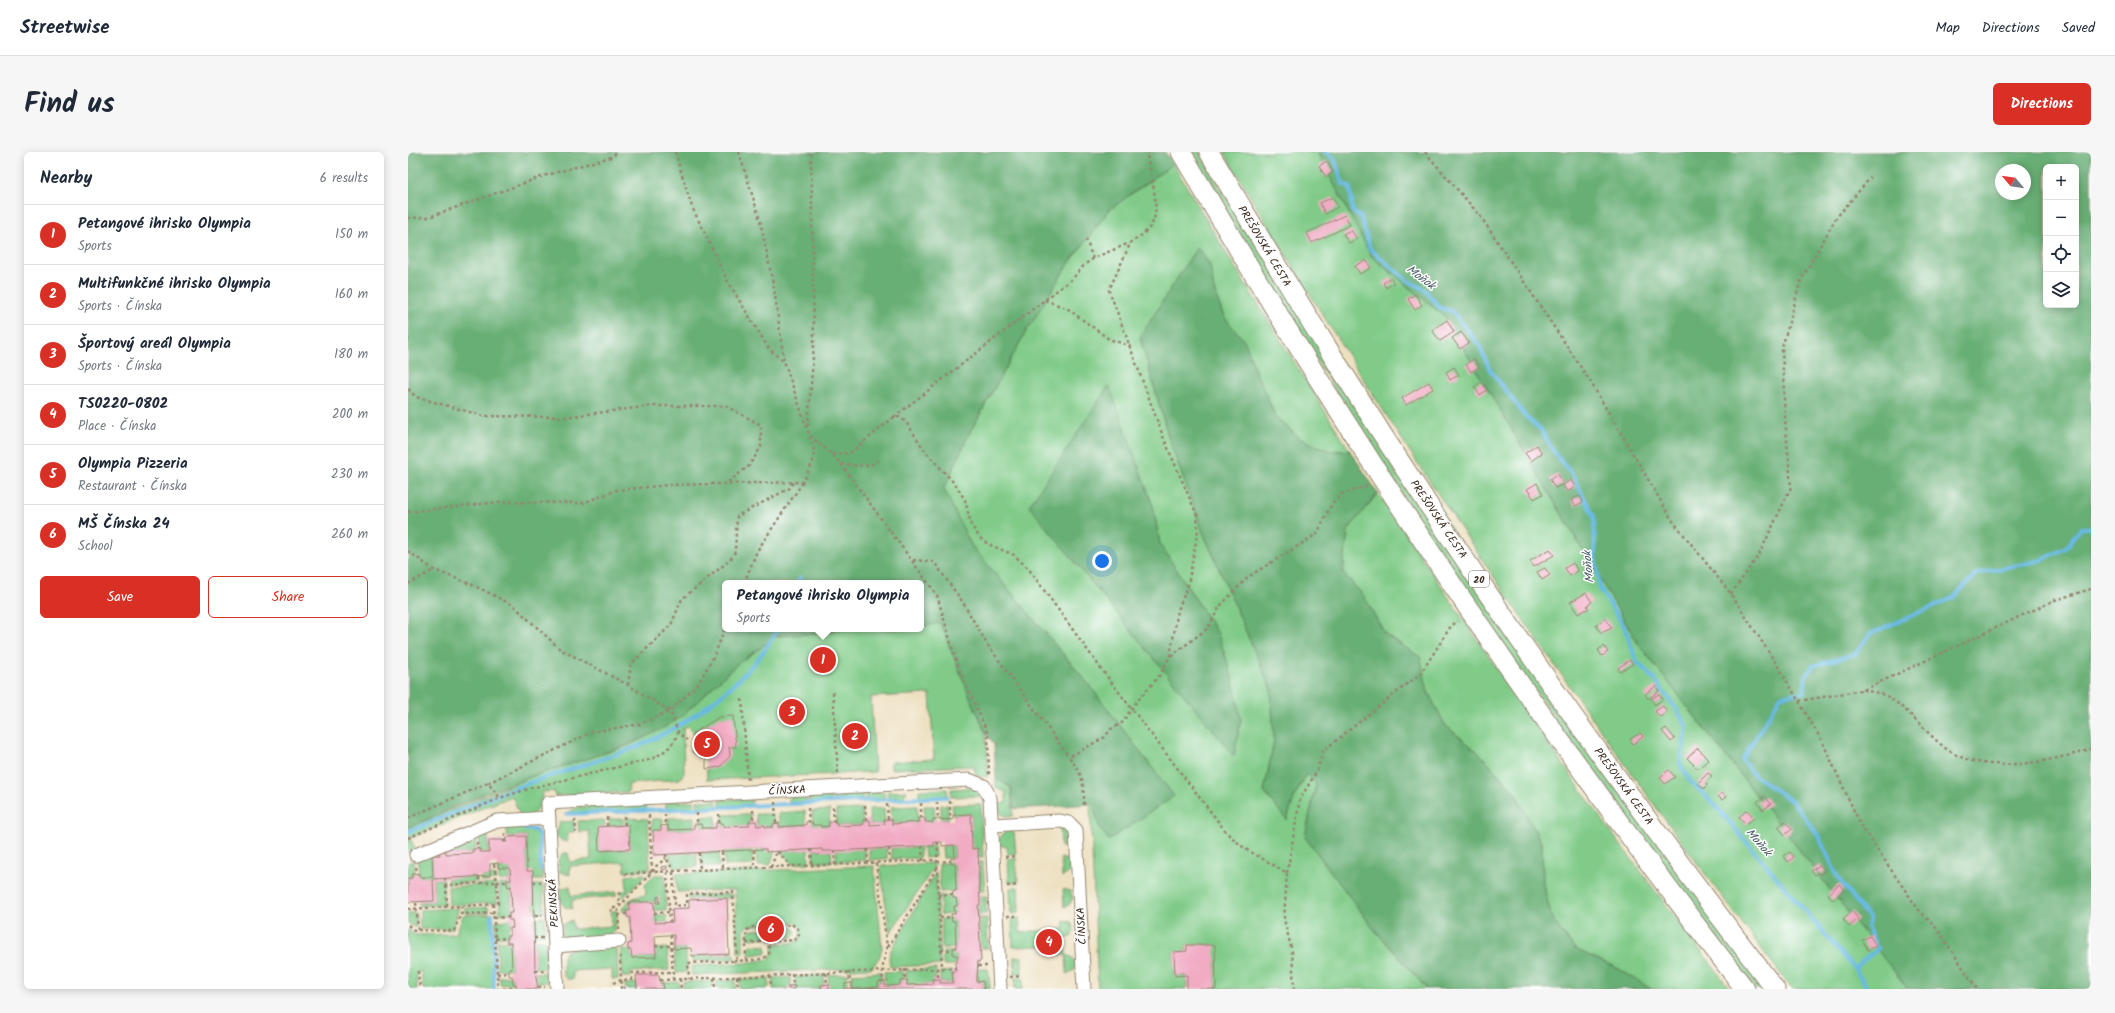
<!DOCTYPE html>
<meta charset="utf-8">
<style>
:root{--surface:#fff;--page:#f6f6f7;--text:#1f2937;--muted:#747a83;--line:#e0e1e3;--accent:#d93025}
body{margin:0;font-family:Kalam,sans-serif;background:var(--page);color:var(--text)}
.controls{position:absolute;right:12px;top:12px;display:grid;overflow:hidden;border-radius:6px;box-shadow:0 2px 10px #0003}
.controls button{width:36px;height:36px;display:grid;place-items:center;padding:0;border:0;border-bottom:1px solid var(--line);background:var(--surface);color:var(--text);font:20px sans-serif}
.compass{position:absolute;left:1587px;top:12px;width:36px;height:36px;border-radius:50%;background:var(--surface);box-shadow:0 2px 10px #0003;rotate:299deg}
.you{position:absolute;left:694px;top:409px;width:14px;height:14px;margin:-10px;border:3px solid #fff;border-radius:50%;background:#1a73e8;box-shadow:0 0 0 6px #1a73e833}
.badge{display:grid;place-items:center;width:26px;height:26px;border-radius:50%;background:var(--accent);color:#fff;font-size:13px;font-weight:700}
.pin{position:absolute;translate:-50% -50%;border:2px solid #fff;box-shadow:0 1px 4px #0006}
.popup{position:absolute;left:314px;top:428px;width:202px;height:52px;box-sizing:border-box;display:grid;place-content:center;border-radius:6px;background:var(--surface);filter:drop-shadow(0 1px 3px #0005);font-size:13px;white-space:nowrap;color:var(--muted)}
.popup b{font-size:15px;color:var(--text)}
.popup::after{content:'';position:absolute;left:50%;top:100%;margin-left:-8px;border:8px solid transparent;border-top-color:var(--surface)}
.list{margin:0;padding:0;list-style:none}
h2{display:flex;justify-content:space-between;align-items:center;height:52px;margin:0;padding:0 16px;font-size:17px}
h2 small{font-size:13px;font-weight:400;color:var(--muted)}
.list li{display:grid;grid-template-columns:26px 1fr auto;gap:12px;align-items:center;box-sizing:border-box;height:60px;padding:0 16px;border-top:1px solid var(--line)}
.list b{display:block;font-size:15px;white-space:nowrap}
.list p{margin:0;font-size:13px;white-space:nowrap;color:var(--muted)}
.list em{font-size:13px;font-style:normal;color:var(--muted)}
.actions{display:flex;gap:8px;padding:12px 16px}
.actions a{flex:1;padding:9px 0;border:1px solid var(--accent);border-radius:6px;text-align:center;font-size:14px;color:var(--accent)}
.actions .main{background:var(--accent);color:#fff}
.icon{flex:none;width:22px;height:22px;fill:none;stroke:currentColor;stroke-width:2;stroke-linecap:round;stroke-linejoin:round}
.map{position:relative;flex:none;width:1683px;height:837px;overflow:hidden;border-radius:6px}
header{display:flex;align-items:center;gap:24px;box-sizing:border-box;height:56px;padding:0 20px;background:var(--surface);border-bottom:1px solid var(--line)}
header strong{font-size:19px}
nav{display:flex;gap:22px;margin-inline-start:auto;font-size:14px}
.intro{display:flex;align-items:center;justify-content:space-between;box-sizing:border-box;height:96px;padding:0 24px}
h1{margin:0;font-size:28px}
.button{padding:10px 18px;border-radius:6px;background:var(--accent);color:#fff;font-size:14px;font-weight:700}
main{display:flex;gap:24px;padding:0 24px}
aside{flex:1;background:var(--surface);border-radius:6px;box-shadow:0 2px 10px #0003}
.map>svg:first-child{display:block}
.green{fill:#80cb88;stroke:#5e7a53;fill-rule:evenodd}
.forest{fill:#68af74;stroke:#526c49;fill-rule:evenodd}
.lines{fill:none;stroke-linecap:round;stroke-linejoin:round}
.stream{stroke:#67b9e3;stroke-width:4}
.building{fill:#f1acc4}
.minor-casing{stroke:#948670;stroke-width:15}
.highway-casing{stroke:#948670;stroke-width:21}
.path{stroke:#948670;stroke-width:2.5;stroke-dasharray:3 3;stroke-linecap:butt}
.minor{stroke:#fff;stroke-width:13}
.highway{stroke:#fff;stroke-width:19}
.labels{text-anchor:middle;stroke-width:3;stroke-linejoin:round;paint-order:stroke}
.shield{fill:#fff;stroke:#766a62;stroke-width:1}
.shield-label{font-size:10px;font-weight:bold;fill:#3b2a1e}
.street-label{font-size:11px;fill:#3b2a1e;stroke:#fff}
.water-label{font-size:12px;font-style:italic;fill:#4a5c63;stroke:#fff}
</style>
<header>
<strong>Streetwise</strong>
<nav><a>Map</a><a>Directions</a><a>Saved</a></nav>
</header>
<div class="intro"><h1>Find us</h1><a class="button">Directions</a></div>
<main>
<aside>
<h2>Nearby<small>6 results</small></h2>
<ul class="list">
<li><span class="badge">1</span><div><b>Petangové ihrisko Olympia</b><p>Sports</p></div><em>150 m</em></li>
<li><span class="badge">2</span><div><b>Multifunkčné ihrisko Olympia</b><p>Sports · Čínska</p></div><em>160 m</em></li>
<li><span class="badge">3</span><div><b>Športový areál Olympia</b><p>Sports · Čínska</p></div><em>180 m</em></li>
<li><span class="badge">4</span><div><b>TS0220-0802</b><p>Place · Čínska</p></div><em>200 m</em></li>
<li><span class="badge">5</span><div><b>Olympia Pizzeria</b><p>Restaurant · Čínska</p></div><em>230 m</em></li>
<li><span class="badge">6</span><div><b>MŠ Čínska 24</b><p>School</p></div><em>260 m</em></li>
</ul>
<div class="actions"><a class="main">Save</a><a>Share</a></div>
</aside>
<div class="map">
<svg width="1683" height="837" viewBox="0 0 1683 837">
<rect width="100%" height="100%" fill="#fff"/>
<filter id="ink" filterUnits="userSpaceOnUse"><feTurbulence type="fractalNoise" baseFrequency=".025" numOctaves="2"/><feDisplacementMap in="SourceGraphic" scale="8" xChannelSelector="R" yChannelSelector="G"/><feConvolveMatrix kernelMatrix="1 2 1 2 8 2 1 2 1" color-interpolation-filters="sRGB"/></filter>
<filter id="wash" filterUnits="userSpaceOnUse"><feTurbulence type="fractalNoise" baseFrequency=".012" numOctaves="4" result="noise"/><feDisplacementMap in="SourceGraphic" scale="16" xChannelSelector="R" yChannelSelector="G"/><feGaussianBlur stdDeviation="0.9" result="paint"/><feColorMatrix in="noise" values="0 0 0 0 0 0 0 0 0 0 0 0 0 0 0 0 0 1.4 0 .05"/><feComposite in="paint" operator="in"/></filter>
<g filter="url(#wash)">
<rect width="100%" height="100%" fill="#eee1c2"/>
<path class="green" d="M783 0H791L816 43 1356 837H1348C1141 572 952 291 783 0Z
M816 0H909L964 105 1037 165 1231 493 1500 837H1384C1179 569 987 291 816 0Z
M765 12 828 117 942 299H922L892 287 868 265 849 223 837 190 816 165 806 138 802 113 789 95 732 186 762 290 795 380 863 537 866 589 856 640 879 667 886 646 898 622 908 632 897 685 965 776 1019 837H808L806 793H779V799L766 800 767 824 779 823V837H690L682 652H685L692 677 765 643 678 529 563 393 535 338 561 282 616 183 659 114 701 58ZM621 354H745L752 392 810 482Z
M970 341 1127 573 1203 680 1322 837H1243L1211 817 1167 797 1144 767 1135 731 1134 692 1107 641 1071 601 1037 573 1020 540 1012 505 977 482 955 443 935 421 940 378Z
M532 470 578 582 580 620 579 625 569 624 565 614 483 617V610L526 607 522 542 463 545 467 620 299 628 298 605H293L285 600 286 581 279 574 275 577 276 621 272 627 221 632 220 640 147 644 146 639 134 640C134 654 129 664 113 665L104 644 2 686 8 699 0 701V676L125 624 222 593 273 565 328 513 369 484 425 480 428 477H513V472L517 474Z
M588 627 603 635 605 664H597L592 661 589 652 598 651V640L588 636Z
M562 636 571 638 575 644 543 645V637Z
M539 637 540 646 511 647V638Z
M499 639 494 648H480L479 640Z
M476 640 477 649H458L457 641Z
M454 641 455 650 426 651 425 643Z
M423 643V651L401 652V644Z
M398 644 399 652 381 653V645Z
M343 646V655L312 656V648Z
M308 648 309 656 290 657 289 649Z
M286 649 287 657 258 659V650Z
M238 651V660L156 663 170 655Z
M572 652 573 654 575 705 570 706V696L564 697 563 662 545 663 544 653Z
M533 653H540V667H533Z
M509 654 510 670 484 672 483 655Z
M516 654H526L527 667 525 670H517Z
M476 656 477 672 462 673 461 657Z
M454 657 455 673 429 674 428 658Z
M422 658 421 674 405 673 404 659Z
M397 659 398 673 371 675V661Z
M343 662 341 674 315 675V663Z
M348 662H365V675L349 674Z
M308 664V676H294L293 665Z
M286 665V677L260 678V666Z
M217 666 240 667 242 717 217 720 216 710 162 714V723L152 720 150 708 155 701H160L162 710 183 707 181 679 171 680 170 669 196 668 197 674 190 675 192 699 222 697 221 673H218Z
M201 667H215V673L201 674Z
M244 667H255L253 678 244 679Z
M166 669V680L160 681 159 690 152 688 148 682 152 670Z
M652 675 659 676 662 681V687L658 694 653 695Z
M99 676C111 676 124 673 132 682L135 728H125L119 719 118 684 99 685Z
M79 677 81 700H72L71 681Z
M602 678 606 680 608 702H600L599 695 590 693C592 685 594 681 602 678Z
M67 682 68 697 65 698V701L38 702V694Z
M546 693 547 706H535L534 694Z
M512 694V706L484 707 483 696Z
M516 694H526L527 705 517 706Z
M479 696V707L461 708V697Z
M31 697 32 703H24L25 725H11L10 706Z
M358 697V699H367L362 713H349L348 698Z
M400 697 401 711 385 712 372 699Z
M405 697 423 699 424 710 406 711Z
M456 697 457 708 428 710V698Z
M344 698 345 713 317 714 316 699Z
M311 700 312 714 294 715 293 701Z
M289 701V715L267 716 260 702Z
M608 706 610 731H601L600 707Z
M653 706 660 708 663 713 662 720 654 725Z
M6 708 7 722H4V726H0V711Z
M543 710 544 712H547L548 739 532 740 531 712Z
M571 710H575L577 739H572Z
M524 711 527 714 482 781 472 714Z
M466 714 474 796 472 804 464 816 284 823 283 814 336 811 361 807 364 802 366 792 384 791 392 787V776L387 771 339 774 335 779V801L330 802 327 738 269 740 268 722Z
M90 716H102L103 728H91Z
M528 720 532 813 482 815 481 806 482 800Z
M236 722 237 724 215 746 213 739H219L218 724Z
M87 723 88 728 73 730V725Z
M247 723H257L258 758H246V750H222V758L214 759C217 748 228 744 238 743L237 733Z
M68 725 69 730 40 732V726Z
M25 727H35L36 753 12 754 11 750 26 749Z
M88 732 89 751 41 753 40 735Z
M91 732H99L100 735 103 734 104 761 92 762Z
M125 733H135L136 761H127Z
M162 734 163 744 208 740V744L164 748V757L157 755 152 749 153 737Z
M610 735 611 761 603 762 602 736Z
M655 737 662 739 665 746 661 753 656 755Z
M324 742V746L281 748V744Z
M532 743 548 746 547 762 533 763Z
M572 744H578V762H570Z
M80 755 81 760 57 761 56 756Z
M51 756 44 777H12V758Z
M203 759H209C209 770 209 777 200 785L157 788 154 783 155 773 164 768 166 777 204 774Z
M0 761H8V776L0 771Z
M84 762 87 837H15L13 819 9 820V837H0V777L7 783 48 782 55 763Z
M246 763H258L259 771H247Z
M137 765V783H125L127 766Z
M544 766V769H547L548 796H534L533 767Z
M571 766H579L580 796H572Z
M604 766H611L612 780 656 777V768L663 770 666 777 663 785 657 787 658 803H652L651 784H639V794L605 795Z
M104 768 102 784 88 785V769Z
M384 775 388 780 384 785 366 786 363 782 366 777Z
M355 777 358 779V785L343 787 340 786V780L342 778Z
M126 788H138L139 816H127Z
M89 789H99L103 791 104 817 90 818Z
M343 793 358 794V801L343 803 340 798Z
M203 794 209 797 210 827H204V817L165 819V827H159L155 822V805L157 800 163 797Z
M259 796 261 818 223 820V825H214L213 797 223 798 224 806 248 805 247 797Z
M278 796 279 820 268 821 266 797Z
M535 800H545L549 803 548 813H535Z
M326 802V807L284 809V804Z
M658 803 664 805 668 813 666 818 659 822Z
M606 805H614V821L607 822Z
M528 817V827H525V832L499 833 498 819Z
M570 817H580L582 837H576L575 829 569 830Z
M494 819 495 829H492V833L477 834 476 820Z
M544 819 545 831H532V820Z
M473 820V830H470V835L444 836V822Z
M127 821H139V830L128 831Z
M439 822 440 831 437 832V836L421 837 420 823Z
M416 823V833H413V837H387V825Z
M104 824 105 832 92 833 91 825Z
M382 825 383 834 380 837H365V826Z
M361 826V835L358 837H332L331 828Z
M607 826H615V837H607Z
M327 828 328 837H309L308 829Z
M304 829V837H275V830Z
M271 830V837H256L255 831Z
M228 831 229 837H218L217 832Z"/>
<path class="forest" d="M0 0H757L765 12 701 58 659 114 616 183 561 282 536 337 563 393 678 529 766 644 701 688 692 677 685 652 606 657 603 635 588 627 586 592 580 584 564 550 532 471 517 474 513 472V431H317V477H428L425 480 369 484 328 513 273 565C229 595 177 606 127 623 84 638 41 657 0 676Z
M909 0H1683V837H1500L1231 493 1037 165 964 105ZM1638 15H1668V153H1638ZM1593 18H1617V42H1593Z
M789 95 802 113 806 138 816 165 837 190 849 223 868 265 892 287 922 299H942L970 341 940 378 935 421 955 443 977 482 1012 505 1020 540 1037 573 1071 601 1107 641 1134 692 1135 731 1144 767 1167 797 1211 817 1243 837H1019L965 776 897 685 908 632 898 622 886 646 879 668 856 640 866 589 863 537 795 380 762 290 732 185Z
M701 233 745 354 752 392 810 482 824 524 833 568 826 604 621 354Z"/>
<g class="lines">
<path class="stream" d="M917 0 926 6 935 32 942 35 945 60 953 65 962 97 999 128 1017 138 1032 156 1044 159 1071 193 1082 218 1118 265 1134 279 1148 303 1163 321 1186 364 1187 405 1192 437 1216 474 1229 510 1247 528 1269 558 1279 575 1272 612 1282 629 1306 652 1446 816 1460 837
M390 431 392 426
M159 662 539 645
M117 677 127 678 131 683 133 718
M0 680C42 663 84 644 127 629 162 617 199 607 233 593 284 571 343 527 370 477
M84 763 86 837
M1446 816 1470 797 1459 775 1462 767 1430 726 1410 683 1385 650 1346 623 1334 608 1373 544 1396 540 1398 523 1405 514 1447 502 1462 482 1545 446 1568 422 1634 408 1658 396 1673 376H1683"/>
</g>
<g id="blocks">
<path class="building" d="M919 9 925 20 918 25 911 14Z
M925 45 930 55 917 62 912 51Z
M937 63 942 73 904 91 899 81Z
M943 78 949 87 941 91 935 82Z
M958 108 963 116 952 122 947 114Z
M983 126 986 131 978 136 975 131Z
M1007 142 1014 153 1007 158 1000 147Z
M1039 168 1046 180 1032 189 1024 178Z
M1053 180 1061 191 1052 197 1044 186Z
M1066 207 1071 215 1063 220 1058 212Z
M1046 215 1051 223 1042 228 1038 220Z
M1021 230 1025 237 998 253 994 246Z
M1073 230 1079 238 1072 243 1066 235Z
M1129 293 1134 301 1123 309 1117 301Z
M1150 322 1155 332 1147 336 1142 327Z
M1163 328 1167 335 1159 340 1155 333Z
M1129 331 1135 342 1126 347 1119 337Z
M1172 344 1175 350 1167 354 1163 348Z
M1142 397 1146 403 1126 415 1122 409Z
M1165 411 1170 419 1162 424 1157 416Z
M1137 416 1142 423 1134 428 1129 420Z
M1178 441 1184 450 1179 454 1181 456 1170 462 1162 450Z
M1197 466 1204 476 1193 481 1188 473Z
M1196 494 1200 500 1194 504 1190 498Z
M1222 508 1225 512 1212 520 1210 516Z
M1248 534 1251 539 1240 547 1237 542Z
M1251 542 1255 547 1247 553 1243 547Z
M1255 554 1259 560 1252 565 1247 559Z
M325 564 328 595H321L322 604 312 615 298 617V605H293L285 600 286 581 311 565Z
M1258 576 1267 587 1263 590 1254 579Z
M1233 581 1235 585 1225 592 1222 587Z
M1290 596 1300 608 1290 617 1279 606Z
M1261 618 1267 625 1257 632 1252 625Z
M1300 621 1304 624 1298 631 1299 633 1296 637 1290 631Z
M1314 641 1318 645 1314 648 1310 644Z
M1357 644 1363 652 1355 658 1349 650Z
M1339 658 1346 666 1338 672 1331 665Z
M563 662 564 697 570 696 572 753H570L573 809H570L569 825V830L575 829 576 837H444L470 835V830L477 829V834L492 833V829L499 828V833L525 832V827H532V831H545L544 819H548L547 811H549V803H545V796H548L547 769H544L543 762H547L546 754H549L548 746H545V739H548L547 712H544L543 710V706H547L546 693 534 694V690H526V694L423 699H414V697L358 700V697L246 703 245 678H253V674L260 673V678L286 677V672H293L294 676H308V671H315V675L341 674V669H348L349 674 357 673V675H365V672L371 671V675L398 673V670H404L405 673H413V675L421 674V670H428L429 674 455 673V668H462V673L477 672 476 668 484 667V672L510 670V666H517V670H525V667L545 668V663Z
M1377 669 1384 677 1377 683 1370 675Z
M217 673H221L222 697 191 699 190 675Z
M118 684 119 719H125L127 819 130 837H109L108 832H105L104 824H101V817H104L103 791H99V784H102V776H105L104 768H101V761H104L103 734 100 735 99 732V728H103L102 716H90V711L82 712V724L25 727 26 749 0 750V726H4V722H11V725H25L24 703H32L31 699H38V702L65 701V697H72V700H81V688H95V690H99V685Z
M1382 700 1386 705 1380 710 1376 704Z
M1412 713 1417 719 1412 723 1410 720 1407 723 1403 719Z
M259 714V717H253V715Z
M1431 732 1436 738 1425 748 1420 742Z
M251 744 252 751H249V745Z
M319 746 321 802 284 804 283 796 266 797V783H259L247 784 248 805 224 806 223 798H220V792L223 791 222 765H219V762L218 759 222 758 221 750H246L247 771 265 770 264 757 281 756V748Z
M1444 759 1450 767 1441 775 1435 767Z
M1462 784 1468 794 1460 798 1454 788Z
M639 786H643V794H639Z
M779 793H807L808 837H779V823L767 824 766 800 779 799Z
M228 823H251L252 831H255L256 837H229Z
M444 831V837H437V832Z
M421 832V837H413V833Z
M380 834H387V837H380Z"/>
</g>
</g>
<g filter="url(#ink)">
<use href="#blocks" fill-opacity="0" stroke="#948670" stroke-width="1"/>
<g class="lines">
<g class="minor-casing">
<path id="minor" d="M584 673 652 669 661 671 668 678 676 837
M8 703 89 669 141 666
M147 794 211 789
M149 837 140 651 561 628 576 634 582 646 592 837"/>
</g>
<g class="highway-casing">
<path id="highway" d="M773 0C942 290 1131 572 1337 837
M801 0C841 67 880 134 922 200 1059 419 1209 632 1367 837"/>
</g>
<path class="path" d="M267 0 284 55 320 130 361 197 375 209
M1017 0 1073 65 1182 229 1264 368 1323 442 1373 519 1414 589 1453 674 1510 757 1530 778 1569 837
M0 66 21 65 139 23 203 5 210 0
M678 87 685 107
M637 148 660 157 701 187 722 194
M0 237 8 245 76 264 157 265 244 254H318L353 273V295L341 314 319 331
M486 265 665 126C671 119 677 111 685 107 704 96 737 91 746 67 751 51 742 20 739 3L740 0
M400 274 406 192 403 0
M402 284 424 302 433 312 529 443 549 512 580 582 581 624
M424 302 442 301 486 265H491L498 270 517 299 547 332 557 348 563 373 572 386 580 392 606 403 620 416 694 518 819 681 836 696 879 721 876 767 884 799 886 837
M433 312C448 312 463 319 472 305
M0 360 91 350 175 351 209 338 261 333 395 330 405 310 406 297 376 209 366 136 352 68 331 0
M0 399 26 418 65 433 105 453 152 497 220 533 262 559 270 580 279 588
M505 408 526 410 554 449 579 492 661 605
M336 431 349 399 395 330
M0 432 26 418
M1323 442 1351 403 1383 335 1377 266 1374 196 1393 128 1428 66 1463 25
M763 504 800 476 812 454 840 425 909 382 924 351 934 342 959 334
M220 533 223 512 263 473 274 447 322 408 327 400 329 364 382 336 386 329
M1455 538C1464 540 1474 541 1482 546 1502 559 1517 580 1536 595 1572 625 1642 610 1683 597
M425 540 430 623
M334 547 340 628
M1391 549 1455 538 1647 448 1683 437
M80 631 184 580 232 572 262 559 290 532 307 502 317 476
M542 649V668
M367 650 368 672
M529 650 530 667
M513 651V666
M479 652 480 667
M457 653 458 668
M676 653C676 630 675 623 661 605L697 585 703 577 714 571 729 549 752 523 762 504 770 458 780 433 790 378 789 363 756 287 701 138 723 90
M425 655 426 670
M400 656 401 670
M345 658V669
M289 661V672
M257 662V673
M241 663 244 720 529 708
M216 664 217 673
M199 665V674
M0 666 80 631 92 646
M167 667 168 680
M311 671V660
M97 681V690
M0 686 92 646 123 636 244 607C256 600 266 594 270 580
M69 690 70 697
M530 690 529 710 534 816
M514 694 515 709
M481 696 482 710
M403 697 404 714
M459 697 460 711
M346 698 347 716
M426 698 427 713
M314 700 315 717
M291 701 292 718
M258 702V706L266 719
M597 705 608 704
M529 710 543 709
M468 711 479 795 474 818 475 830
M86 712 89 730H99
M8 715 9 722
M363 715 369 699 383 714
M245 720 247 715 258 706
M259 720 262 770
M265 720 267 754 279 753V742L325 740 329 806 325 809 280 811 281 827
M879 721 892 647 909 619 915 599 1013 521 1043 474 1050 469
M71 725V731
M125 730H133
M38 733 39 754
M599 734 610 733
M211 740V753
M530 743 545 742
M85 752 90 837
M0 757 90 752 89 730 38 733 37 727
M203 760V756H210
M246 761 261 760
M52 762 86 761
M210 763 219 762
M127 764 134 763
M599 764H611
M86 766 101 765
M532 766 544 765
M0 773 6 778H10L8 750
M10 778 46 779 54 759 53 754
M211 778 210 756 244 720 218 722 216 725
M263 783 265 827
M126 786H135
M87 787 99 786
M338 791 386 788 391 783 390 777 385 773 360 774
M247 794H263
M480 795 529 716
M533 798H545
M326 809C336 808 355 810 361 802L360 774 344 775 338 779V808
M570 814H580
M530 816V827
M497 817V829
M10 819 12 837
M127 819H137
M441 819 442 831
M418 821 419 832
M89 822 101 821
M384 822 385 834
M362 823 363 835
M329 824 330 837
M602 825 614 824
M306 826 307 837
M272 827 273 837
M224 828V821L265 820
M252 828 548 816
M213 829 217 837
M205 831 213 828 212 801
M130 835H137
M95 837 109 836
M213 837V828H228"/>
<use href="#minor" class="minor"/>
<use href="#highway" class="highway"/>
</g>
</g>
<g class="labels">
<rect class="shield" x="1061" y="419" width="20" height="16" rx="3"/>
<g class="shield-label">
<text x="1071" y="431">20</text>
</g>
<g class="street-label">
<text transform="translate(857 94) rotate(59)" y="4">PREŠOVSKÁ CESTA</text>
<text transform="translate(1031 367) rotate(56)" y="4">PREŠOVSKÁ CESTA</text>
<text transform="translate(1216 634) rotate(54)" y="4">PREŠOVSKÁ CESTA</text>
<text transform="translate(379 638) rotate(-3)" y="4">ČÍNSKA</text>
<text transform="translate(145 751) rotate(-93)" y="4">PEKINSKÁ</text>
<text transform="translate(673 774) rotate(-93)" y="4">ČÍNSKA</text>
</g>
<g class="water-label">
<text transform="translate(1013 125) rotate(37)" y="4">Moňok</text>
<text transform="translate(1180 415) rotate(-95)" y="4">Moňok</text>
<text transform="translate(1351 690) rotate(49)" y="4">Moňok</text>
</g>
</g>
</svg>
<div class="controls">
<button>+</button>
<button>−</button>
<button><svg class="icon" aria-label="locate" viewBox="0 0 24 24"><circle cx="12" cy="12" r="6"/><path d="M12 2v4M12 18v4M2 12h4M18 12h4"/></svg></button>
<button><svg class="icon" aria-label="layers" viewBox="0 0 24 24"><path d="M12 4l9 5-9 5-9-5zM3 14l9 5 9-5"/></svg></button>
</div>
<svg class="compass" viewBox="-18 -18 36 36"><path d="M0-13l5 13h-10z" fill="#e53935"/><path d="M0 13l5-13h-10z" fill="#747a83"/></svg>
<div class="you"></div>
<div class="pin badge" style="left:415px;top:508px">1</div>
<div class="popup"><b>Petangové ihrisko Olympia</b>Sports</div>
<div class="pin badge" style="left:447px;top:584px">2</div>
<div class="pin badge" style="left:384px;top:560px">3</div>
<div class="pin badge" style="left:641px;top:790px">4</div>
<div class="pin badge" style="left:299px;top:592px">5</div>
<div class="pin badge" style="left:363px;top:777px">6</div>
</div>
</main>
